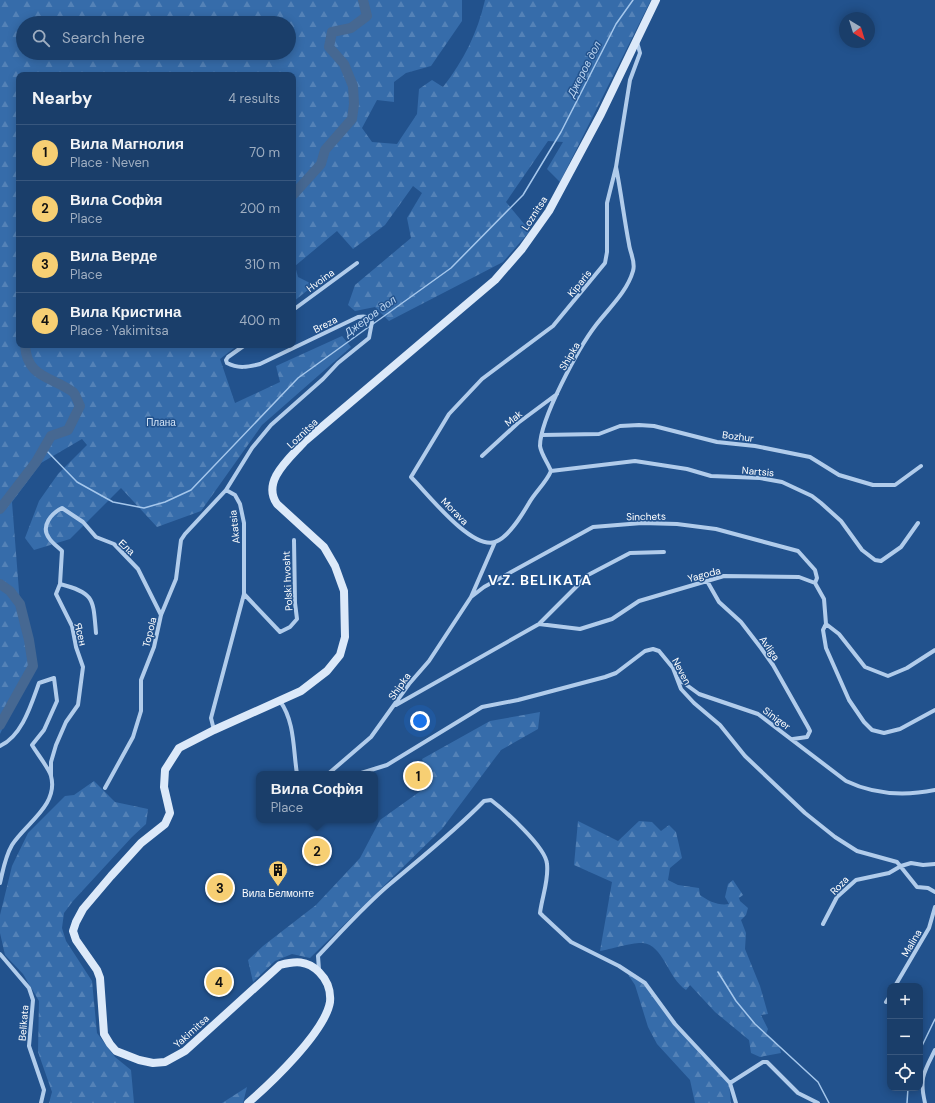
<!DOCTYPE html>
<meta charset="utf-8">
<style>
:root{--surface:#1a3e6a;--page:#274972;--text:#f1f3f6;--muted:#9faec1;--line:#38577e;--accent:#f7cf73}
body{margin:0;font-family:"DM Sans",sans-serif;background:var(--page);color:var(--text)}
.controls{position:absolute;right:12px;bottom:12px;display:grid;overflow:hidden;border-radius:8px;box-shadow:0 2px 10px #0003}
.controls button{width:36px;height:36px;display:grid;place-items:center;padding:0;border:0;border-bottom:1px solid var(--line);background:var(--surface);color:var(--text);font:20px sans-serif}
.compass{position:absolute;left:839px;top:12px;width:36px;height:36px;border-radius:50%;background:var(--surface);box-shadow:0 2px 10px #0003;rotate:142deg}
.you{position:absolute;left:420px;top:721px;width:14px;height:14px;margin:-10px;border:3px solid #fff;border-radius:50%;background:#1a73e8;box-shadow:0 0 0 6px #1a73e833}
.badge{display:grid;place-items:center;width:26px;height:26px;border-radius:50%;background:var(--accent);color:#111;font-size:13px;font-weight:700}
.pin{position:absolute;translate:-50% -50%;border:2px solid #fff;box-shadow:0 1px 4px #0006}
.popup{position:absolute;left:256px;top:771px;width:122px;height:52px;box-sizing:border-box;display:grid;place-content:center;border-radius:8px;background:var(--surface);filter:drop-shadow(0 1px 3px #0005);font-size:13px;white-space:nowrap;color:var(--muted)}
.popup b{font-size:15px;color:var(--text)}
.popup::after{content:'';position:absolute;left:50%;top:100%;margin-left:-8px;border:8px solid transparent;border-top-color:var(--surface)}
.list{margin:0;padding:0;list-style:none}
h2{display:flex;justify-content:space-between;align-items:center;height:52px;margin:0;padding:0 16px;font-size:17px}
h2 small{font-size:13px;font-weight:400;color:var(--muted)}
.list li{display:grid;grid-template-columns:26px 1fr auto;gap:12px;align-items:center;box-sizing:border-box;height:56px;padding:0 16px;border-top:1px solid var(--line)}
.list b{display:block;font-size:15px;white-space:nowrap}
.list p{margin:0;font-size:13px;white-space:nowrap;color:var(--muted)}
.list em{font-size:13px;font-style:normal;color:var(--muted)}
.icon{flex:none;width:22px;height:22px;fill:none;stroke:currentColor;stroke-width:2;stroke-linecap:round;stroke-linejoin:round}
.map{position:relative;flex:none;width:935px;height:1103px;overflow:hidden}
.search{position:absolute;background:var(--surface);box-shadow:0 2px 10px #0003;left:16px;top:16px;width:280px;height:44px;display:flex;align-items:center;gap:10px;box-sizing:border-box;padding:0 14px;border-radius:22px;color:var(--muted);font-size:15px}
.panel{position:absolute;background:var(--surface);box-shadow:0 2px 10px #0003;left:16px;top:72px;width:280px;height:276px;border-radius:8px}
.map>svg:first-child{display:block}
.forest{fill:url(#forest-firs);fill-rule:evenodd}
.lines{fill:none;stroke-linecap:round;stroke-linejoin:round}
.stream{stroke:#a5c7ec;stroke-width:1.5}
.river{stroke:#466892;stroke-width:10}
.street{stroke:#b1cceb;stroke-width:4}
.secondary{stroke:#dce9f9;stroke-width:8}
.labels{text-anchor:middle;stroke-width:3;stroke-linejoin:round;paint-order:stroke}
.street-label{font-size:10px;fill:#fff;stroke:#22528d}
.park-label{font-size:10px;fill:#d6e6f8;stroke:#22528d}
.poi-label{font-size:10px;fill:#fff;stroke:#22528d}
.water-label{font-size:11px;font-style:italic;fill:#bdd6f2;stroke:#22528d}
.district-label{font-size:14px;font-weight:bold;letter-spacing:1px;fill:#fff;stroke:#22528d}
</style>
<div class="map">
<svg width="935" height="1103" viewBox="0 0 935 1103">
<defs>
<pattern id="forest-firs" width="22" height="20" patternUnits="userSpaceOnUse"><rect width="22" height="20" fill="#366caa"/><path d="M5 1l3.5 6h-7zM16 11l3.5 6h-7z" fill="#5482b7"/></pattern>
</defs>
<rect width="100%" height="100%" fill="#22528d"/>
<path class="forest" d="M0 0H462V21L431 66 406 73 394 82V102L377 100 362 128 372 142 397 144 417 114 419 89 432 80 443 87C464 60 477 34 485 0H651L560 182 547 169 563 142 548 141 506 202 530 231 503 262 389 321 375 307 355 311 348 305 355 285 411 238 407 218 422 193 413 186 385 225 353 249 337 231 295 266 298 277 314 285 293 302V75H19V345H238L220 359 235 403 280 382 276 366 342 336 351 347 262 425 201 511 157 527 121 488 70 539 34 550 25 538 39 501 58 474 87 445 82 439 41 463 12 502 20 604 29 640 33 666 0 734ZM23 23H289V53H23Z
M540 712 538 729 501 750 442 829 310 958 292 954 275 961 253 982 248 960 263 946 316 905 360 858 380 820 429 785 431 780 422 759 490 721Z
M94 781 115 802 148 809 146 824 132 837 73 901 64 913 62 928 66 941 92 981 97 1033 115 1057 131 1070 134 1103H49L52 1092 38 1052 39 1001 23 974 5 955 0 933V915L12 866 28 833 65 796 74 795Z
M578 821 618 841 639 821 652 822 661 831 669 825 676 832 682 858 670 868 668 880 678 885 699 888 700 895C708 901 719 906 729 904L725 897 728 884 733 880 743 895 739 898 740 901 748 908 746 915 741 920 746 933 745 949 760 986 768 1014 761 1015 768 1029 766 1034C773 1038 780 1045 781 1053L760 1057 751 1053 749 1040 715 1012 690 985 686 990C668 978 663 945 643 943 634 942 610 949 600 951L612 882 574 865Z
M627 973 644 985 729 1084 731 1103H695L690 1080 657 1044 648 1027 635 985Z
M247 1087 243 1103H222Z"/>
<g class="lines">
<path class="stream" d="M373 324 451 268 523 195 561 132 616 24 633 0
M44 448 77 482 113 502 144 508 165 502 191 490 298 378 370 326
M718 972 736 1001 755 1024 818 1082 829 1103
M920 1050 935 1019
M907 1103 908 1088"/>
<path class="river" d="M293 195 321 164 325 150 352 119 354 104 353 86 344 64 329 47 332 32 351 28 367 16 363 0
M0 509 36 462 51 436 68 430 80 406C78 402 76 395 73 392 51 376 27 378 25 345
M0 584 10 591 20 604 29 640 33 666 0 725"/>
<path class="street" d="M616 167C621 192 624 218 629 244 630 253 636 262 633 271 627 292 609 308 596 325 579 347 540 419 540 446 541 454 548 463 551 471 546 483 535 492 529 503 522 515 509 537 495 542 471 550 427 493 411 477L449 414 482 379 553 326 605 263 607 252V203L616 167 630 80 640 53 637 42
M293 310 357 263
M542 435 599 434 620 426 639 425 654 426 717 442 755 446 810 457 839 475 873 485H895L921 466
M482 456 518 423 557 394
M551 471 635 461 687 469 711 476 760 478 782 482 812 496 821 503 841 521 862 550 875 560 881 561 901 547 918 523
M707 581 719 602 741 622 761 648 773 665 808 727 810 731 807 737 793 739
M60 584C95 593 93 599 96 633
M244 594 280 632 290 627 297 619 295 603 294 540
M471 597 484 587 593 527 642 523 677 524 716 529 798 551 815 570 817 578 815 583
M539 624 580 629 612 619 639 601 724 576 799 577 815 583 824 599 826 624 823 630 826 648 849 700 864 722 872 730 884 733 900 729 935 710
M826 624 839 634 865 667 888 676 907 668 935 650
M677 678 699 694 758 714 846 781C873 794 905 796 935 790
M280 701C295 722 293 749 297 774
M396 705 539 624 588 575 630 553 664 552
M214 730 211 718 244 594V523L240 504 235 495 226 490
M0 746C22 736 31 705 39 683L54 678 57 701 44 730 32 745C36 752 50 770 51 776 59 805 25 824 12 845 5 857 3 870 0 883
M328 774 371 737 409 684 429 661 471 597 495 542
M358 774 387 765 482 707 518 700 605 677 616 673 645 651 653 649 659 651 673 668 681 689 694 703 720 725 745 756 805 813 835 837 857 851 897 862 917 887 928 888 935 892
M51 775V762L56 745 66 722 78 705 83 667 76 647 72 626 56 594 60 584 62 551C58 547 52 543 49 538 40 526 52 513 62 508L83 522 96 537 114 544 138 569 161 615
M105 788 133 737 141 711V680L154 647 161 615 176 579 181 540 185 534 226 490 252 448 271 425 323 379 338 363 369 338 372 322C368 316 365 316 358 317L260 364C248 367 238 369 227 363L226 360 228 357 245 345
M823 924 837 897 856 880 889 873 901 866 911 863 923 865 935 864
M0 954 29 988 33 1000 29 1046 44 1090 41 1103
M319 970 318 956C341 932 364 906 390 884 422 857 455 831 484 801L491 800C504 810 546 847 547 864 549 880 542 897 540 913L543 916 571 942 619 966 645 983 675 1024 730 1083 736 1103
M895 986 929 928 935 907
M886 1002 890 996
M730 1083 763 1062H767L798 1093 818 1103
M925 1103C919 1078 924 1072 935 1050"/>
<path class="secondary" d="M248 1103C271 1083 325 1032 330 1002 331 991 327 980 319 972 307 960 295 961 280 965L185 1051 165 1062 153 1063 139 1060 116 1051 110 1044 104 1034 100 978 97 970 76 940 73 931 76 922 83 909 111 876 141 843 165 824 170 813 164 787 165 770 179 748 214 730 301 691 327 671 340 655 345 637 344 591 335 566 324 547 277 504C261 481 290 458 304 442L495 280 522 249 549 211 601 114 656 0"/>
</g>
<defs>
<g id="building-pin" transform="scale(1)"><path d="M0 17L-7.5 6A9.5 9.5 0 1 1 7.5 6Z" fill="#f7cf73" stroke="#22528d"/><path d="M-4-6H4V6H1V3H-1V6H-4ZM-2.5-4.3h1.7v1.8h-1.7ZM.8-4.3h1.7v1.8H.8ZM-2.5-1h1.7V.8h-1.7ZM.8-1h1.7V.8H.8Z" fill="#111"/></g>
</defs>
<g fill-rule="evenodd">
<use href="#building-pin" x="278" y="870"/>
</g>
<g class="labels">
<g class="street-label">
<text transform="translate(534 213) rotate(-57)" y="4">Loznitsa</text>
<text transform="translate(320 280) rotate(-36)" y="4">Hvoina</text>
<text transform="translate(579 283) rotate(-51)" y="4">Kiparis</text>
<text transform="translate(325 324) rotate(-27)" y="4">Breza</text>
<text transform="translate(569 356) rotate(-60)" y="4">Shipka</text>
<text transform="translate(513 418) rotate(-39)" y="4">Mak</text>
<text transform="translate(302 433) rotate(-44)" y="4">Loznitsa</text>
<text transform="translate(738 436) rotate(7)" y="4">Bozhur</text>
<text transform="translate(758 471) rotate(5)" y="4">Nartsis</text>
<text transform="translate(455 511) rotate(45)" y="4">Morava</text>
<text transform="translate(646 516) rotate(-1)" y="4">Sinchets</text>
<text transform="translate(234 527) rotate(-96)" y="4">Akatsia</text>
<text transform="translate(127 547) rotate(43)" y="4">Ела</text>
<text transform="translate(704 574) rotate(-15)" y="4">Yagoda</text>
<text transform="translate(287 581) rotate(-93)" y="4">Polski hvosht</text>
<text transform="translate(149 632) rotate(-76)" y="4">Topola</text>
<text transform="translate(81 634) rotate(76)" y="4">Ясен</text>
<text transform="translate(770 648) rotate(55)" y="4">Avliga</text>
<text transform="translate(682 671) rotate(62)" y="4">Neven</text>
<text transform="translate(399 686) rotate(-55)" y="4">Shipka</text>
<text transform="translate(777 718) rotate(36)" y="4">Siniger</text>
<text transform="translate(839 885) rotate(-46)" y="4">Roza</text>
<text transform="translate(911 943) rotate(-60)" y="4">Malina</text>
<text transform="translate(23 1023) rotate(-85)" y="4">Belikata</text>
<text transform="translate(191 1031) rotate(-42)" y="4">Yakimitsa</text>
</g>
<g class="park-label">
<text x="161" y="426">Плана</text>
</g>
<g class="poi-label">
<text x="278" y="897">Вила Белмонте</text>
</g>
<g class="water-label">
<text transform="translate(584 69) rotate(-63)" y="4">Джеров дол</text>
<text transform="translate(370 316) rotate(-36)" y="4">Джеров дол</text>
</g>
<g class="district-label">
<text x="540" y="585">V.Z. BELIKATA</text>
</g>
</g>
</svg>
<div class="controls">
<button>+</button>
<button>−</button>
<button><svg class="icon" aria-label="locate" viewBox="0 0 24 24"><circle cx="12" cy="12" r="6"/><path d="M12 2v4M12 18v4M2 12h4M18 12h4"/></svg></button>
</div>
<svg class="compass" viewBox="-18 -18 36 36"><path d="M0-13l5 13h-10z" fill="#e53935"/><path d="M0 13l5-13h-10z" fill="#9faec1"/></svg>
<div class="you"></div>
<div class="pin badge" style="left:418px;top:776px">1</div>
<div class="pin badge" style="left:317px;top:851px">2</div>
<div class="popup"><b>Вила Софѝя</b>Place</div>
<div class="pin badge" style="left:220px;top:888px">3</div>
<div class="pin badge" style="left:219px;top:982px">4</div>
<div class="search"><svg class="icon" aria-label="search" viewBox="0 0 24 24"><circle cx="10" cy="10" r="6"/><path d="M15 15l6 6"/></svg>Search here</div>
<section class="panel">
<h2>Nearby<small>4 results</small></h2>
<ul class="list">
<li><span class="badge">1</span><div><b>Вила Магнолия</b><p>Place · Neven</p></div><em>70 m</em></li>
<li><span class="badge">2</span><div><b>Вила Софѝя</b><p>Place</p></div><em>200 m</em></li>
<li><span class="badge">3</span><div><b>Вила Верде</b><p>Place</p></div><em>310 m</em></li>
<li><span class="badge">4</span><div><b>Вила Кристина</b><p>Place · Yakimitsa</p></div><em>400 m</em></li>
</ul>
</section>
</div>
